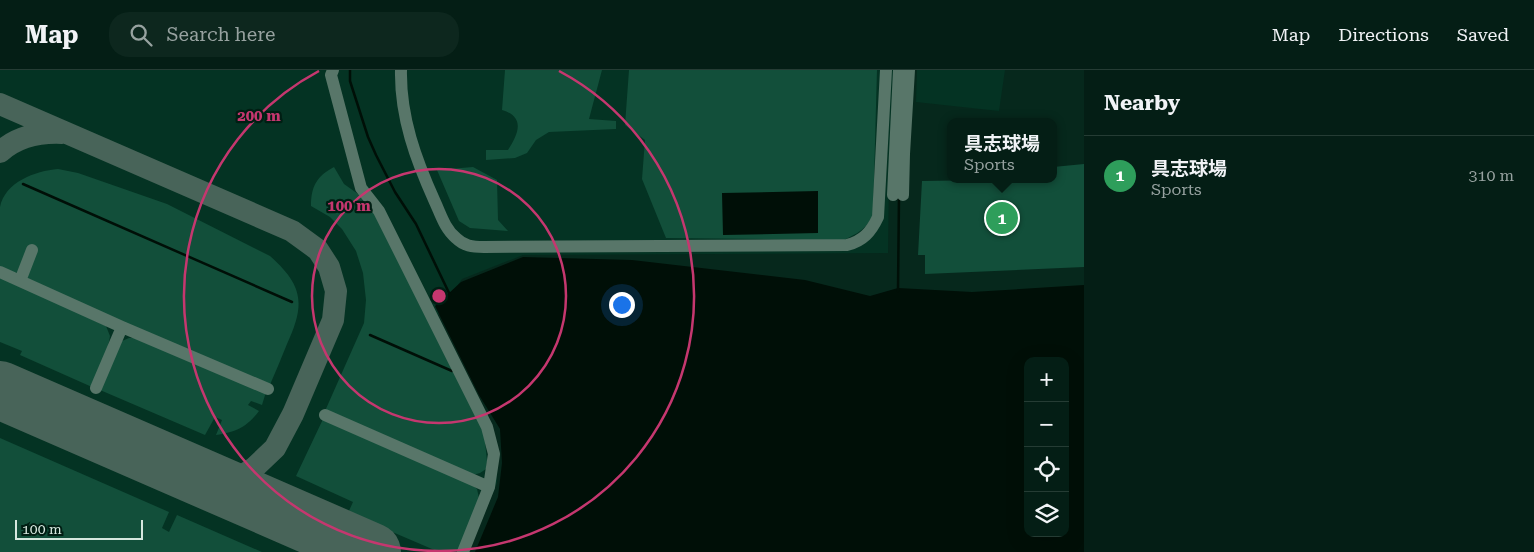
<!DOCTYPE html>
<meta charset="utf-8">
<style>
:root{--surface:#041e15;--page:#0d271e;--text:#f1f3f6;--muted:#97a2a0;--line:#253c34;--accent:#d93025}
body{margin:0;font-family:"Roboto Serif","Noto Sans JP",serif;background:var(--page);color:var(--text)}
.controls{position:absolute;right:15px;bottom:15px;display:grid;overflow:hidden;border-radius:10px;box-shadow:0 5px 20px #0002}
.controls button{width:45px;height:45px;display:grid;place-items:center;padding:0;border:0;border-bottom:1px solid var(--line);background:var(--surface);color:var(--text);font:25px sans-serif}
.scale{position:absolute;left:15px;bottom:12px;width:128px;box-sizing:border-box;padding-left:5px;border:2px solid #d5e7de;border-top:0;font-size:14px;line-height:18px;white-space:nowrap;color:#d5e7de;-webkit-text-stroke:4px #001e13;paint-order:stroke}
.you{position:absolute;left:621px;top:234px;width:18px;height:18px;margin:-12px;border:4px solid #fff;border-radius:50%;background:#1a73e8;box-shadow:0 0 0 8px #1a73e833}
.badge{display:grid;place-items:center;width:32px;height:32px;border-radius:50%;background:var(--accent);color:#fff;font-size:16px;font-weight:700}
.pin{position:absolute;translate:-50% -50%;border:2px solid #fff;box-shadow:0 1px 5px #0006}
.popup{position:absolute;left:947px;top:48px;width:110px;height:65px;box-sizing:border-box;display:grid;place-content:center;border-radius:10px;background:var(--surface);filter:drop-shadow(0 1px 4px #0005);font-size:16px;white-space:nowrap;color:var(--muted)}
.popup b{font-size:19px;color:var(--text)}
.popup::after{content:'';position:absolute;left:50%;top:100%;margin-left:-10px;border:10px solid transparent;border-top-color:var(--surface)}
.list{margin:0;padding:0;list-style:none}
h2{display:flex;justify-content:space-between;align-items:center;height:65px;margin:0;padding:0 20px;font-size:21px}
h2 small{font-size:16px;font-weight:400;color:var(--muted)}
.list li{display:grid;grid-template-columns:32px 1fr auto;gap:15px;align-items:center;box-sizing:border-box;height:80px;padding:0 20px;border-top:1px solid var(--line)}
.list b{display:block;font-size:19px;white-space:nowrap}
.list p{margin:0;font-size:16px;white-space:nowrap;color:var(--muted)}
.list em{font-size:16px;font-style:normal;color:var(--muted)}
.icon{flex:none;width:28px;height:28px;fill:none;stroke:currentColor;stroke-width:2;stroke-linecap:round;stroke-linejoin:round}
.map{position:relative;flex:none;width:1084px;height:482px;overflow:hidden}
header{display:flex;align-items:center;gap:30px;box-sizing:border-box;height:70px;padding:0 25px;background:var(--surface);border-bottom:1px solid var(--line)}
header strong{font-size:24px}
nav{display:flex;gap:28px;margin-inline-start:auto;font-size:18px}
.search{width:350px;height:45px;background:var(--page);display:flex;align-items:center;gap:12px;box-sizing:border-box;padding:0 18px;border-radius:20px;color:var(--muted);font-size:19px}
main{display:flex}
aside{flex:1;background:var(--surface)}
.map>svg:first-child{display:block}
.built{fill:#043323}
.green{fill:#124f3a}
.water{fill:#000f07;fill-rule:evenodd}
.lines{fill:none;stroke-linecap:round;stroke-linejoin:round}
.stream{stroke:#000f07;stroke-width:2.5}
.taxiway{stroke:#486459;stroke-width:22}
.runway{stroke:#486459;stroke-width:58}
.minor{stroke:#587669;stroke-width:12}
.ring{fill:none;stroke:#c5376f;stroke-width:2.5}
.centre{fill:#c5376f;stroke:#001e13;stroke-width:2.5}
.ring-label{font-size:15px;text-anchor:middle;font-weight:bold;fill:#c5376f;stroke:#001e13;stroke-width:4.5;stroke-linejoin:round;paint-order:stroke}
</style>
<header>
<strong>Map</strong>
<div class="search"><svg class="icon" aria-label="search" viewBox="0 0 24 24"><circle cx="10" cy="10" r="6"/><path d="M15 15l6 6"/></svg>Search here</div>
<nav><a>Map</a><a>Directions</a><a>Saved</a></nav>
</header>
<main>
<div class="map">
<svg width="1084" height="482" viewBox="0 0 1084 482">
<rect width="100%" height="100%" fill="#06281c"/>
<path class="built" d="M0 0H894L889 105 888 183 523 185 462 209 438 245 498 375 497 413 469 482H0Z
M917 0H1005L999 41 916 32Z"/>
<path class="green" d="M505 0H602L589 49 616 51V59L549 62 536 70 527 83 515 88 486 90V80H508C519 63 525 47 502 40Z
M629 0H877L873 144C867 159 858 163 844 170L666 168 642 109 645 70 625 55Z
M1084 94V197L925 204V185H918L922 111 1053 109V97Z
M334 97 344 114 368 131 484 362 487 391 486 399 480 403 473 405 325 341 364 253 366 230 363 203 356 181 342 159 330 147 311 136C311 116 317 106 334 97Z
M473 97 497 110 498 150 508 161 470 158 459 151 437 100Z
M58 99 78 103 167 134 270 186C304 216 305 235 287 274 281 289 275 303 269 317L27 211 22 199 16 203 0 199C0 185 0 171 0 157 0 150 0 143 0 137 5 112 35 101 58 99Z
M0 206 106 256 110 266 108 277 92 317 20 285 22 281 0 272Z
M129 268H138L266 322 262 335 251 331 248 335 259 341C246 358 236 362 216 365L222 350 215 347 205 365 100 320 122 271Z
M324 347 470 412 477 419 479 428 459 482H439L348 443 353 432 296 406Z
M0 368 169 442 162 458 169 462 177 445 262 482H0Z"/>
<path class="water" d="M818 121V163L723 165 722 123Z
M523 187 632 190 805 210 870 226 898 218 972 222 1084 215V482H475L498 427 502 393 500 359 479 325 435 236 461 212ZM1028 291H1065V463H1028Z"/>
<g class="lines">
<path class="stream" d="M350 0V11L368 67 376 85 395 122 416 154 450 225
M23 114 292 232
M898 221 899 126
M370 265 452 301"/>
<path class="taxiway" d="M0 34 292 161 318 180 329 197 336 221 333 250 293 344 275 378 254 398 224 418
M0 82C18 66 39 62 62 63"/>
<path class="runway" d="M0 320 372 482"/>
<path class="minor" d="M333 0 331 5 361 118 379 141 487 357 494 384 489 417 463 482
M401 0C400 47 416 90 435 132 441 145 445 159 456 168 464 176 472 177 484 177L847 175C863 171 871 162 878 147L886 0
M893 125 899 0
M903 125 904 84 909 0
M0 202 122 257 268 319
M20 211 32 180
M96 318 122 257
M325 345 489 417"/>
</g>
<g class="ring">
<circle cx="439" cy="226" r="127"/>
<path d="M559 1A255 255 0 1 1 319 1"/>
</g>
<circle cx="439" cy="226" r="8" class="centre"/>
<g class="ring-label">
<text x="259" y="51">200 m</text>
<text x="349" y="141">100 m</text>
</g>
</svg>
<div class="controls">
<button>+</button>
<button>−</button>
<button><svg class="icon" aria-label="locate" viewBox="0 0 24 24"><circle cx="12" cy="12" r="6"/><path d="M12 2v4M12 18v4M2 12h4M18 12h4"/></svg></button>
<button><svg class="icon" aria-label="layers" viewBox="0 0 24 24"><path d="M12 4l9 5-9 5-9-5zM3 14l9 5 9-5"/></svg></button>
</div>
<div class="scale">100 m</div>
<div class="you"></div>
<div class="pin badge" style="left:1002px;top:148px;background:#2e9e5b">1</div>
<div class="popup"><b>具志球場</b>Sports</div>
</div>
<aside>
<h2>Nearby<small></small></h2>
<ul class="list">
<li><span class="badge" style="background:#2e9e5b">1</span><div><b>具志球場</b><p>Sports</p></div><em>310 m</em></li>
</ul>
</aside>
</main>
